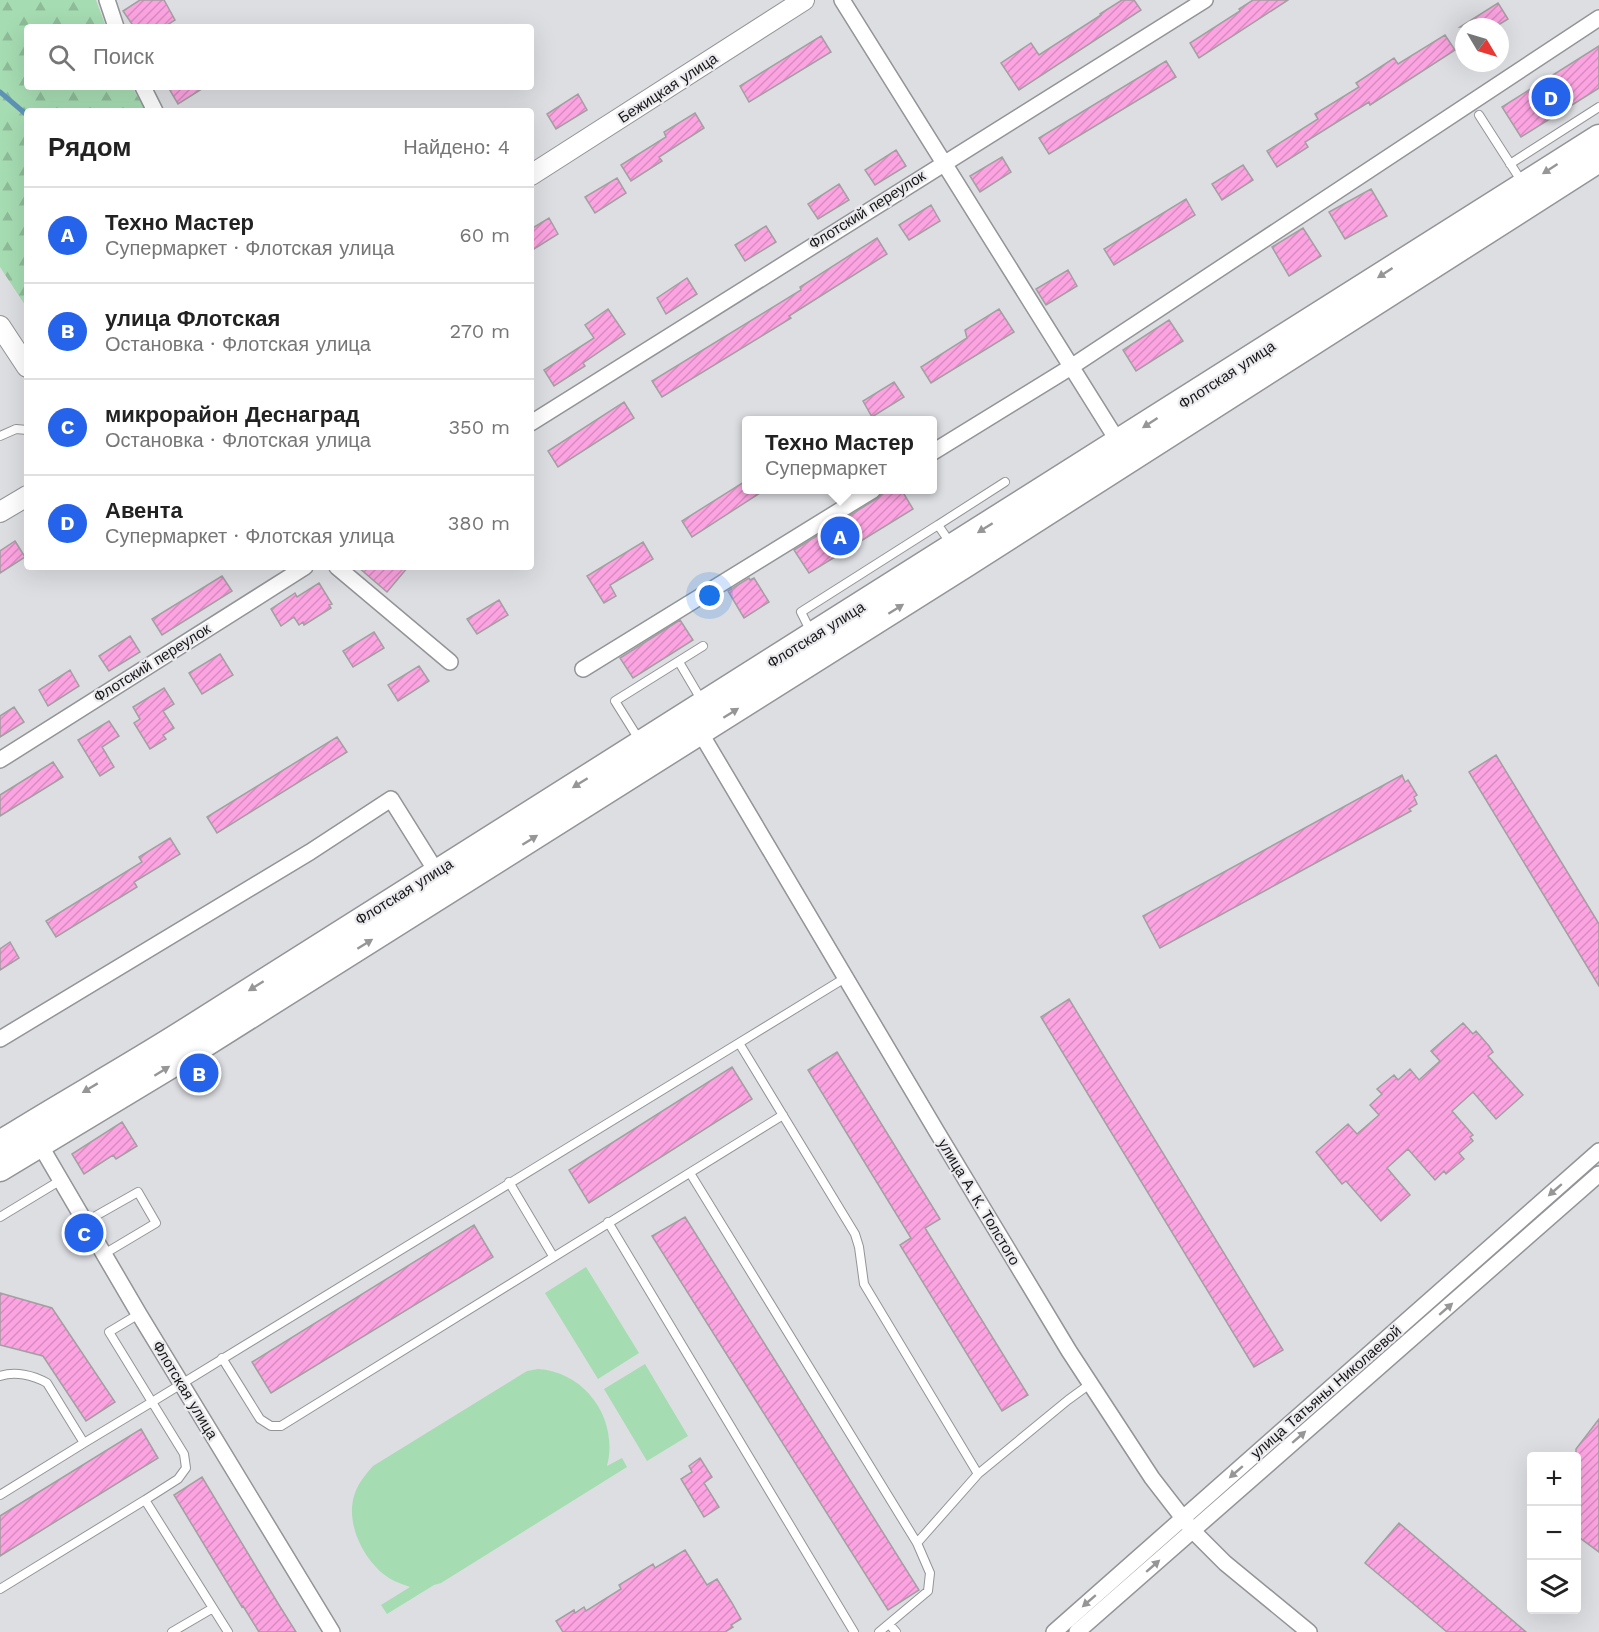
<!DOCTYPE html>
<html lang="ru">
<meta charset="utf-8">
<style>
:root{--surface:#fff;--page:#f2f2f2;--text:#222;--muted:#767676;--line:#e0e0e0;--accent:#2563eb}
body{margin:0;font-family:"Work Sans",sans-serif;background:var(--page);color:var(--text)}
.controls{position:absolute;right:18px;bottom:18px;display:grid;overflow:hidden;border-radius:6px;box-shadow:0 6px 24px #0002}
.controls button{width:54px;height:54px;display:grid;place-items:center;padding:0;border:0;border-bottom:2px solid var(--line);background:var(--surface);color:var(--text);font:30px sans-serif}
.compass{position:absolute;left:1455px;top:18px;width:54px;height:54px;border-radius:50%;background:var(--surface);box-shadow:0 6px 24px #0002;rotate:128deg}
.you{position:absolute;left:710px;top:596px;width:21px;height:21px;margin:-15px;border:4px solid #fff;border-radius:50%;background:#1a73e8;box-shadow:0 0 0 9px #1a73e833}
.badge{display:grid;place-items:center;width:39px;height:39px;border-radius:50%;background:var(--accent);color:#fff;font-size:20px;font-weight:700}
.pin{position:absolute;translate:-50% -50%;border:3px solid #fff;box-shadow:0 2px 6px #0006}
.popup{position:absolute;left:742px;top:416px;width:195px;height:78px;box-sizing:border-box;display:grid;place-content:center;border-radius:6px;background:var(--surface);filter:drop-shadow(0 2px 4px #0005);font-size:20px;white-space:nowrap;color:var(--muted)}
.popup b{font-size:22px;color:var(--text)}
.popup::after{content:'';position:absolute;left:50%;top:100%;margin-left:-12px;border:12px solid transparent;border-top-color:var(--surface)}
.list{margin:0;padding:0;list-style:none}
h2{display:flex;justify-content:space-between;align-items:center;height:78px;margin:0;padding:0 24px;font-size:26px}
h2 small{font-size:20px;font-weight:400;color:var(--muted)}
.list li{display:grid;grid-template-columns:39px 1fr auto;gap:18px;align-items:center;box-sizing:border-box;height:96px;padding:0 24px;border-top:2px solid var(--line)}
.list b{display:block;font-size:22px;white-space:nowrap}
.list p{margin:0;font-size:20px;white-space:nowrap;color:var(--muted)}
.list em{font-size:20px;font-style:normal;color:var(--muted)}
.icon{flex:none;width:33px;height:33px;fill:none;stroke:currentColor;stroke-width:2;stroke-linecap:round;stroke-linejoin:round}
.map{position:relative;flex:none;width:1599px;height:1632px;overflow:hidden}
.search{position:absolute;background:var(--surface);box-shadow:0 6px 24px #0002;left:24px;top:24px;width:510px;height:66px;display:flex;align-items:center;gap:15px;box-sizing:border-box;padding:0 21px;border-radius:6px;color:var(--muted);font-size:22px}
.panel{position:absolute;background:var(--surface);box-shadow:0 6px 24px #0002;left:24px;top:108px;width:510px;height:462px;border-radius:6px}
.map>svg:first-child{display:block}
.forest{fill:url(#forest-firs)}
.park{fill:#a6dcb2}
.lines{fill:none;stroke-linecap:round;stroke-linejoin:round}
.stream{stroke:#5d93b5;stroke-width:5}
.building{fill:url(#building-hatch);stroke:#a29fa1;stroke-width:1.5}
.service-casing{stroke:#939497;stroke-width:10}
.minor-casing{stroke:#939497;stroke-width:18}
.tertiary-casing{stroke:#939497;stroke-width:22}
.primary-casing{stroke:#939497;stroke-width:27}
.service{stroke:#fff;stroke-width:8}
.minor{stroke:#fff;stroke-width:15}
.tertiary{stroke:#fff;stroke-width:20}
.primary{stroke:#fff;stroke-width:24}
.oneway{fill:#969697}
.labels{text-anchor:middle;stroke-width:4.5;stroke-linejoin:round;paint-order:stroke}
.street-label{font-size:15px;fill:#161617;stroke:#ebebef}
</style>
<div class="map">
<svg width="1599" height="1632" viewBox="0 0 1599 1632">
<defs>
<pattern id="forest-firs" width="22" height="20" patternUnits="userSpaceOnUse" patternTransform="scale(1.5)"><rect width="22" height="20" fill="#a6dcb2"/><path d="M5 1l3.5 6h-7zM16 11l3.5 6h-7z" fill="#8ebc98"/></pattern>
<pattern id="building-hatch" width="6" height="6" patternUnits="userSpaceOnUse" patternTransform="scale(1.5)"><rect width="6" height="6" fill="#fca4e1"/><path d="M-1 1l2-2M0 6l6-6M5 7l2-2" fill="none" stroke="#d78cc0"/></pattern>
</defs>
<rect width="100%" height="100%" fill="#dddee2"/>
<path class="forest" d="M0 0H96L106 27H27V87H132L146 111H27V308L0 267Z"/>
<path class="park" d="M586 1267 639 1353 598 1379 545 1293Z
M645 1364 688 1436 647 1461 604 1389Z
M538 1369C586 1372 619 1420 607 1466L622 1458 627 1467 441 1583 434 1585 387 1614 381 1605 410 1587C403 1584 395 1582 389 1578 364 1562 344 1522 355 1493 359 1482 366 1474 373 1466L527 1371Z"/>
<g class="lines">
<path class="stream" d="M0 92 27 115"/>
</g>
<path class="building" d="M140 0H164L175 20 164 27H134L123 11Z
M1122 0H1134L1141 10 1019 90 1001 63 1031 43 1039 55 1101 15 1100 14Z
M1253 0H1288L1199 58 1190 43 1240 11 1239 9Z
M1498 3 1508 19 1495 27H1460Z
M1445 35 1455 50 1370 105 1369 102 1305 142 1308 147 1277 167 1267 151 1318 119 1315 114 1359 87 1356 83 1394 58 1398 64Z
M821 36 831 52 749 102 740 86Z
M1599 46V88L1521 137 1502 107Z
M1166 61 1176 77 1049 154 1039 138Z
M168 87H205L178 104Z
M578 94 587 110 556 129 547 114Z
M695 113 704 128 659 157 662 161 631 181 621 165 666 137 664 132Z
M896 150 906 166 875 185 865 170Z
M1002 157 1011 172 980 192 970 176Z
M1243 165 1253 180 1222 200 1212 184Z
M617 178 626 193 595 213 585 197Z
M839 184 849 200 818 219 808 204Z
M1371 189 1387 216 1345 239 1329 212Z
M1186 199 1195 215 1114 265 1104 249Z
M931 205 940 221 909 240 899 225Z
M549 218 558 234 531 251V229Z
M766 226 776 242 745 261 735 245Z
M1303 228 1321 256 1289 276 1272 247Z
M877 238 887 254 789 316 791 318 662 397 652 381 801 290 800 287Z
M1068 270 1077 286 1046 305 1036 289Z
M687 278 697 294 666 314 657 298Z
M608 309 625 334 583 363 585 366 554 386 544 370 594 338 585 325Z
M999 309 1014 332 931 383 921 367 967 338 965 330Z
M1169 320 1183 341 1136 371 1123 350Z
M894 382 904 397 872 417 863 401Z
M624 402 634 418 558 467 548 451Z
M747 480V489H766L692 537 682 521Z
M886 489H901L913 509 809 573 794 550 878 498Z
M15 541 25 557 0 573V551Z
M643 542 653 559 610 585 616 596 604 603 587 576Z
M358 567H408L387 592Z
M222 576 232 591 162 635 152 619Z
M749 578 750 580 754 578 769 602 744 618 728 591Z
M319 583 332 604 329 605 331 608 304 625 303 622 299 625 294 617 281 626 271 609 295 593 297 597Z
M499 600 508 615 477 634 467 619Z
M680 620 693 640 633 678 620 658Z
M374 632 384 648 353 667 343 651Z
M130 636 140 652 109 671 99 656Z
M220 654 233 675 202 694 189 673Z
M419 666 429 681 398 701 388 685Z
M70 670 79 686 48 706 39 690Z
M164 688 174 704 163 711 174 728 163 735 166 739 150 749 134 723 140 719 133 707Z
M14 707 24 722 0 737V716Z
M109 721 119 736 102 747 114 767 100 776 78 740Z
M337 737 347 752 217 833 207 817Z
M1496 755 1599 924V986L1469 772Z
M53 762 63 777 0 816V795Z
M1402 775 1405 782 1408 780 1417 795 1414 797 1417 804 1409 809 1411 811 1160 948 1143 916Z
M170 838 180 854 134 882 137 887 56 937 46 921 142 862 139 857Z
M10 942 19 958 0 970V949Z
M1069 999 1283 1350 1254 1367 1041 1017Z
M1463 1023 1473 1034 1476 1031 1489 1046 1493 1052 1488 1056 1523 1095 1496 1119 1473 1092 1452 1111 1473 1135 1470 1137 1473 1141 1459 1153 1464 1159 1446 1174 1444 1171 1435 1180 1408 1149 1387 1168 1410 1195 1381 1221 1346 1181 1342 1184 1316 1152 1348 1124 1357 1134 1379 1115 1370 1105 1382 1094 1377 1089 1394 1075 1398 1080 1410 1069 1419 1080 1440 1061 1431 1051Z
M837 1052 940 1219 925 1228 1028 1395 1002 1411 900 1245 911 1238 808 1070Z
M732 1067 752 1099 589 1203 569 1170Z
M122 1122 137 1146 116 1159 113 1155 84 1174 72 1154Z
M685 1217 919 1590 888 1610 652 1236Z
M474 1225 493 1257 271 1393 252 1362Z
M0 1293 52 1308 115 1402 86 1421 43 1356 0 1345Z
M1599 1419V1552L1576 1535V1449Z
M141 1429 158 1458 0 1556V1516Z
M700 1458 712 1477 704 1483 719 1507 704 1517 681 1479 692 1472 689 1466Z
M202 1477 279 1605 296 1632H259L243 1606 242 1607 174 1495Z
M1399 1523 1526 1632H1447L1365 1563Z
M685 1550 707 1585 717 1579 732 1603 741 1619 731 1625 733 1627 725 1632H563L556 1621 574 1610 575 1613 584 1607 586 1611 621 1589 619 1585 653 1564 655 1568Z"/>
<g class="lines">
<g class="service-casing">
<path id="service" d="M1479 115 1522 182
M1510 164 1599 107
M0 436 16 429 27 430
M951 544 938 525 1005 482
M811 632 801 612 938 525
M679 662 702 701
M640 741 615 701 703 646
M845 978 739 1043 855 1234 859 1247 864 1284 978 1474
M690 1173 917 1543 930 1573 928 1591 879 1632
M509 1182 553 1256
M0 1217 61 1180
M85 1222 138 1192 156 1223 104 1254
M608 1222 854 1632
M222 1358 260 1419 271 1426H281L783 1115
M0 1376C15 1371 33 1375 47 1383L84 1443 0 1495
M84 1443 152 1402 109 1332 139 1314
M145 1500 178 1479 186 1468 184 1454 152 1402 739 1043
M917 1543 978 1474 1068 1400 1090 1384
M0 1589 145 1500 228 1632
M889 1624 896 1632
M172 1632 213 1608"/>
</g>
<g class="minor-casing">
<path id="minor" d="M107 0 116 27
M842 0 1119 443
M143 87 155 111
M531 423 1205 0
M933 452 1071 367 1599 18
M337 567 450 662
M583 669 873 490
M700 732 937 1132 1069 1351 1152 1478 1193 1531 1225 1563 1309 1632
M0 760 305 567
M0 1039 310 852 391 799 436 871
M36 1138 139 1314 332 1632
M1054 1632 1599 1151
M1077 1632 1599 1174"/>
</g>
<g class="tertiary-casing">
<path id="tertiary" d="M531 175 804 0
M0 326 27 367
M0 512 27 496"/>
</g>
<g class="primary-casing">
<path id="primary" d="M0 1143C59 1106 120 1072 179 1035 653 737 1127 439 1599 137
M0 1169 179 1061 967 564 1599 160"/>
</g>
<use href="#service" class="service"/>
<use href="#minor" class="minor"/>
<use href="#tertiary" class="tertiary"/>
<use href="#primary" class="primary"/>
</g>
<defs><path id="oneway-solid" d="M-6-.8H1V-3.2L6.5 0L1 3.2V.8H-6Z" transform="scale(1.5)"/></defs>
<g class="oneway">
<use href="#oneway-solid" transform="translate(1550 169) rotate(147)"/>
<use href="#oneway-solid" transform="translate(1385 273) rotate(147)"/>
<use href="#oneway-solid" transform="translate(1150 423) rotate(147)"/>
<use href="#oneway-solid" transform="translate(985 528) rotate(148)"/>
<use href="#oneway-solid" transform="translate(896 609) rotate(-32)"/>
<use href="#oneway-solid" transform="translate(731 713) rotate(-32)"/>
<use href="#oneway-solid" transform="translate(580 783) rotate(148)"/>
<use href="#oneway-solid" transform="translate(530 840) rotate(-32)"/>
<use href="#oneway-solid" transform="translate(365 944) rotate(-32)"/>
<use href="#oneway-solid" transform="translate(256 986) rotate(148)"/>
<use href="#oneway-solid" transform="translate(162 1071) rotate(-32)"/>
<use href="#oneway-solid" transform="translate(90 1088) rotate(149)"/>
<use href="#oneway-solid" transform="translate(1555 1190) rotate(139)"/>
<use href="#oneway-solid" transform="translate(1446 1309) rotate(-41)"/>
<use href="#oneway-solid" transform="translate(1299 1437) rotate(-41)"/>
<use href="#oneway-solid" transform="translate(1236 1472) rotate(139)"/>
<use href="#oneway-solid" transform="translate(1153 1566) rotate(-41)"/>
<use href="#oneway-solid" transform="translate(1089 1601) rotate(139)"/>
</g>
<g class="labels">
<g class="street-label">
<text transform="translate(668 88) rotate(-33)" y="5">Бежицкая улица</text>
<text transform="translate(867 210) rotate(-32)" y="5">Флотский переулок</text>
<text transform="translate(1227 375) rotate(-33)" y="5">Флотская улица</text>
<text transform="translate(816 635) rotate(-32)" y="5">Флотская улица</text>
<text transform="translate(152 663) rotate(-32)" y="5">Флотский переулок</text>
<text transform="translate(404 892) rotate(-32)" y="5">Флотская улица</text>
<text transform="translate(979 1202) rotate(59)" y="5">улица А. К. Толстого</text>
<text transform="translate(185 1390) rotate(59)" y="5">Флотская улица</text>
<text transform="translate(1326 1392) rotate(-41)" y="5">улица Татьяны Николаевой</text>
</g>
</g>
</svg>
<div class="controls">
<button>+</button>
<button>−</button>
<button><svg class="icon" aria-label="layers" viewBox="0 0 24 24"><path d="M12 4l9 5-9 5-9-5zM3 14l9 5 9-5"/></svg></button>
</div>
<svg class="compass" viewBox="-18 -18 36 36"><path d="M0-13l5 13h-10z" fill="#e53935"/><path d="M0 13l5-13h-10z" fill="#767676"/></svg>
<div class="you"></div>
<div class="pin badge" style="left:840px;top:536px">A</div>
<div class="popup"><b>Техно Мастер</b>Супермаркет</div>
<div class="pin badge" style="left:199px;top:1073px">B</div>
<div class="pin badge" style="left:84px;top:1233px">C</div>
<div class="pin badge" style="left:1551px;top:97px">D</div>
<div class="search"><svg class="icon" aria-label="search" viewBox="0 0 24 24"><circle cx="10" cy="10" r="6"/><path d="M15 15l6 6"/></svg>Поиск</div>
<section class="panel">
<h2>Рядом<small>Найдено: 4</small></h2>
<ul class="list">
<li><span class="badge">A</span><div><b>Техно Мастер</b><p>Супермаркет · Флотская улица</p></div><em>60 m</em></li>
<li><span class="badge">B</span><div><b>улица Флотская</b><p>Остановка · Флотская улица</p></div><em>270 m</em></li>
<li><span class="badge">C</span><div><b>микрорайон Деснаград</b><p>Остановка · Флотская улица</p></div><em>350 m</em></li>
<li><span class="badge">D</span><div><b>Авента</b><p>Супермаркет · Флотская улица</p></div><em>380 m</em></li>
</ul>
</section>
</div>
